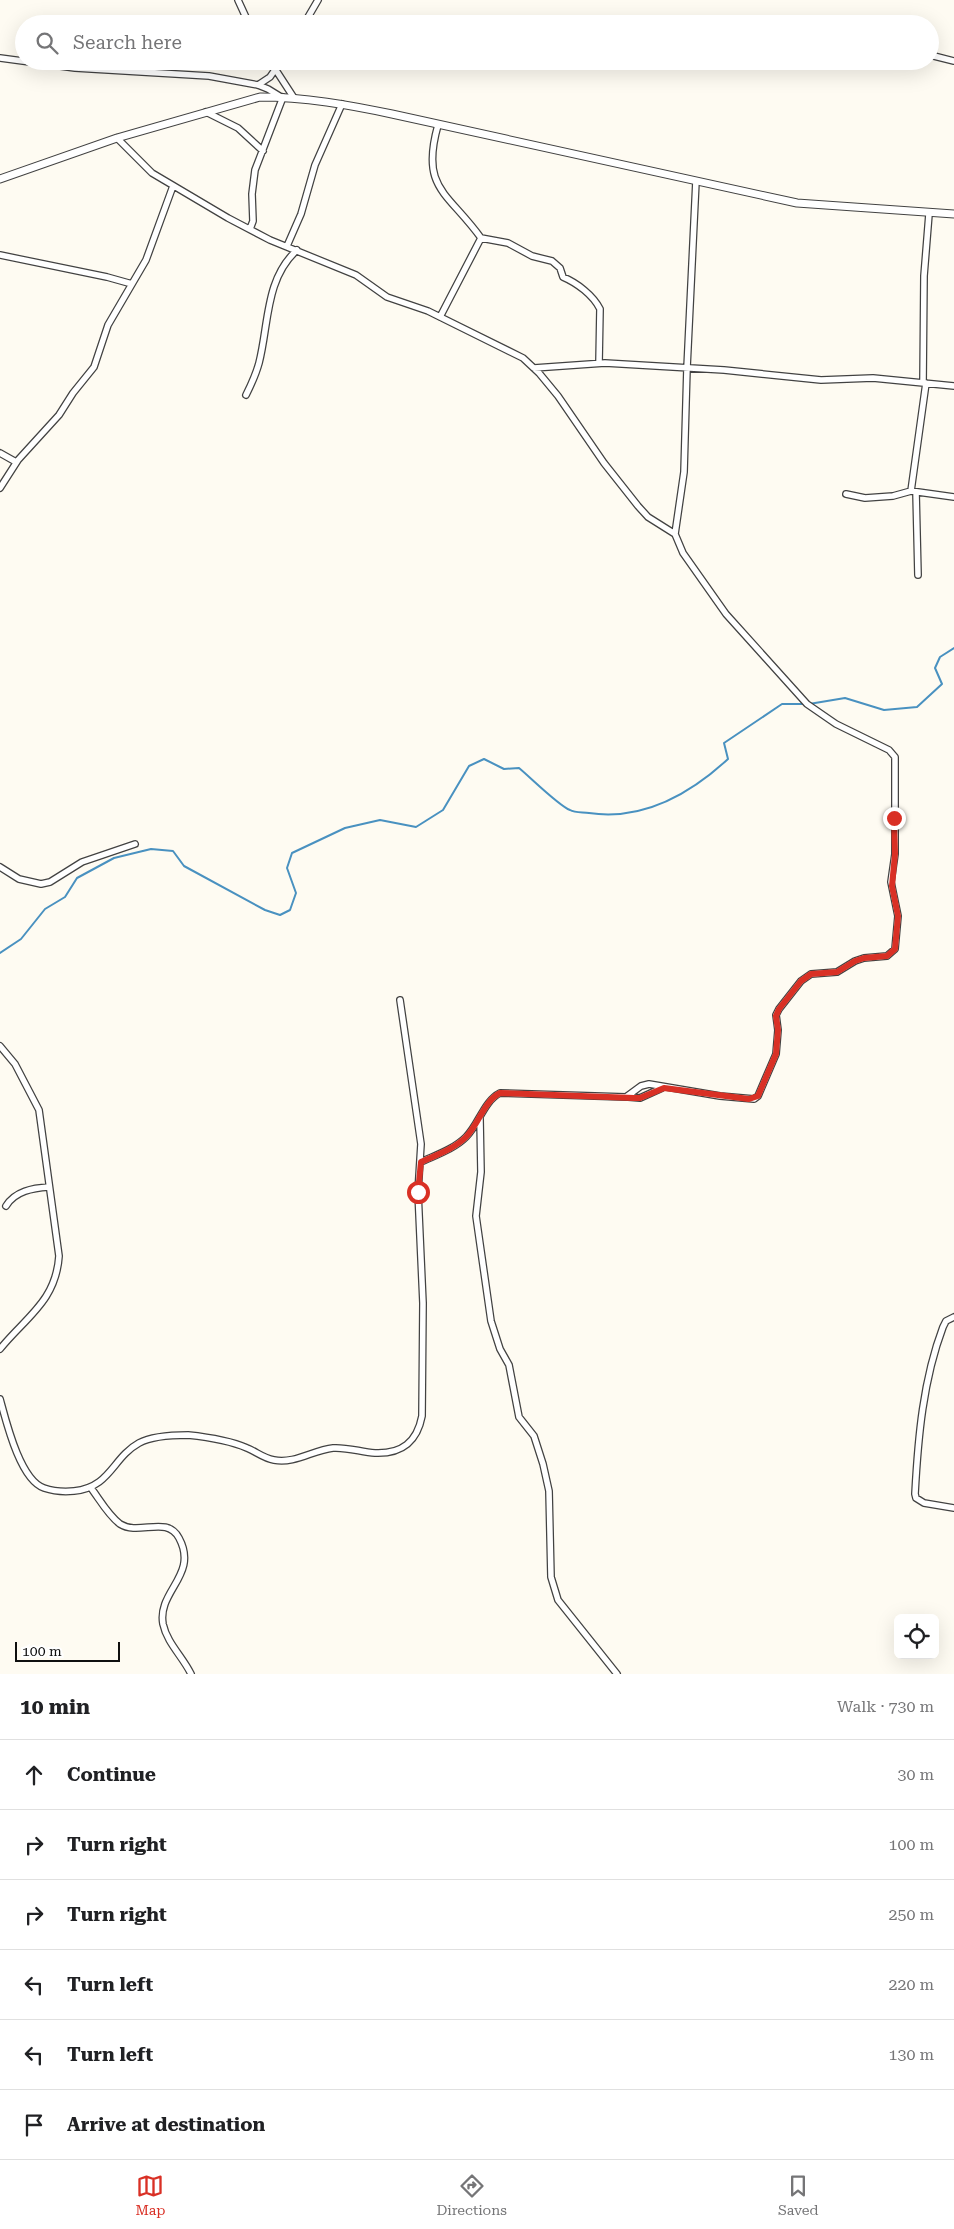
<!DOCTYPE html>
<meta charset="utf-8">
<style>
:root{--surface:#fff;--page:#f2f2f2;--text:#202124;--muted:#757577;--line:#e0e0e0;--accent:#d93025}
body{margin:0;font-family:"Roboto Serif",serif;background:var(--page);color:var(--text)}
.controls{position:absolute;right:15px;bottom:15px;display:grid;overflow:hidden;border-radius:8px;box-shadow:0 5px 20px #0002}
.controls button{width:45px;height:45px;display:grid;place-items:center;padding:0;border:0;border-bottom:1px solid var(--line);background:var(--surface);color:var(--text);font:25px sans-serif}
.scale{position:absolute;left:15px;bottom:12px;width:105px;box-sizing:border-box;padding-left:5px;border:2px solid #0f0f0f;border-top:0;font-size:14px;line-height:18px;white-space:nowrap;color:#0f0f0f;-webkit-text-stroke:4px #fff;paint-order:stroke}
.stop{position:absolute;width:15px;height:15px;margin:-11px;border:4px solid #d93025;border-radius:50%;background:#fff}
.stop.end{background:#d93025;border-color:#fff;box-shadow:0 1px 5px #0008}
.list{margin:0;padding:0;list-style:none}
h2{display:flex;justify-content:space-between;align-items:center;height:65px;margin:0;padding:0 20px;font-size:21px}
h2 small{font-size:16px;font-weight:400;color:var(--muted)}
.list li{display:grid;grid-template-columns:32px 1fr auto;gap:15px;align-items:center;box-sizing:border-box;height:70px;padding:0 20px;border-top:1px solid var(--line)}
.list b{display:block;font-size:19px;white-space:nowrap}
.list em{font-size:16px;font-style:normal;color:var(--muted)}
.icon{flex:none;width:28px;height:28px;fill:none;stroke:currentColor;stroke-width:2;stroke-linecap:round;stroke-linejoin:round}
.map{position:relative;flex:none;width:954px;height:1674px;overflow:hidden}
.search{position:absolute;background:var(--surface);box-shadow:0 5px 20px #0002;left:15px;right:15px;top:15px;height:55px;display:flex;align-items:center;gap:12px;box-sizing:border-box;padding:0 18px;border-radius:28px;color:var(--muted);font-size:19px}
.sheet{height:485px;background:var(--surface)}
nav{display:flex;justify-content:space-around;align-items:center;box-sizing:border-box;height:70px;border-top:1px solid var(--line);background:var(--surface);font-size:14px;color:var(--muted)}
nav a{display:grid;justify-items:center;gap:2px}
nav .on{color:var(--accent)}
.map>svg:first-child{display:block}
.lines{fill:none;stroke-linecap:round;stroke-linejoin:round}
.stream{stroke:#4991c0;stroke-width:2}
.minor-casing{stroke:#424242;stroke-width:8}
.tertiary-casing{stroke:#424242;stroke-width:9}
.minor{stroke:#fff;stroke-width:5.5}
.tertiary{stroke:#fff;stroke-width:7}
.route{stroke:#d93025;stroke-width:6}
</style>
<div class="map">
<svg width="954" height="1674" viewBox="0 0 954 1674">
<rect width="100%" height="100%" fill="#fefbf2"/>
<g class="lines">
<path class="stream" d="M809 704 845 698 884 710 917 707 942 684 935 668 940 657 954 648
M0 953 21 939 45 909 65 897 77 878 114 858 151 849 173 851 184 866 265 910 280 915 290 910 296 893 287 868 292 853 345 828 380 820 416 827 443 810 469 766 484 759 504 769 519 768C530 777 559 806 570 810 575 813 583 812 589 813 643 821 689 795 728 759L724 743 782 704H804"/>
<g class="minor-casing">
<path id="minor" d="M238 0 249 24
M304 24 318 0
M930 55 954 61
M0 58 75 68 209 76 258 85 268 89 281 97
M270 61 294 98
M258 85 270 77 281 61
M206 112 238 128 263 151
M438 125C420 189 448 192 481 238
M117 138 152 173 228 218 270 240 356 275 387 297 428 311 523 358 539 373 558 396 604 463 638 506 648 517 675 534
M250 229 253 221 252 194 255 170 283 97
M287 246 301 214 315 165 342 104
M0 255 107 277 132 284
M440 317 481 238 508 243 532 256 552 261 560 268 563 277C577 283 593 295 600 309L599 363
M534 368 605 363 724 370 821 380 873 378 954 386
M923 383 924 276 929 214
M246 395C251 385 256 374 259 363 269 324 265 279 297 250
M0 453 16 462
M0 488 18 460 59 415 73 393 94 367 108 325 146 260 173 186
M911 491 926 383
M916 492 918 575
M846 494 865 498 893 496 911 491 954 497
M0 867 19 879 41 884 50 882 82 862 135 844
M0 1046 15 1064 39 1110 59 1256C56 1301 26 1317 0 1349
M628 1097 640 1098 662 1088
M480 1119 481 1172 476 1216 491 1321 500 1349 509 1365 519 1417 534 1436 543 1464 549 1491 551 1577 558 1600 617 1674
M421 1162C436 1155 454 1149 466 1137 479 1124 484 1101 500 1093L626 1097 641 1086 649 1084 720 1096 754 1099 758 1096 776 1054 778 1030 776 1015 779 1009 801 981 811 974 837 972 855 961 864 958 887 956 895 949 898 916 891 882 895 854V757L889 750 836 724 807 704 726 614 683 553 675 534 684 472 687 368 696 181
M6 1206C15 1191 33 1188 49 1187
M954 1317 946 1321 943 1327C923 1380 918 1438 915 1494L916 1498 924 1503 954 1508
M0 1399C6 1421 20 1480 44 1488 53 1491 64 1492 74 1491 111 1487 112 1458 139 1443 152 1436 173 1435 188 1435 207 1437 229 1440 247 1448 257 1452 263 1458 274 1460 295 1464 313 1450 333 1448 347 1447 361 1452 375 1453 402 1454 417 1442 422 1416L423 1303 418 1192 421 1144 400 1000
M91 1488C100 1500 108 1515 120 1524 139 1536 167 1515 179 1538 199 1575 157 1591 163 1624 167 1643 183 1657 191 1674"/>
</g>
<g class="tertiary-casing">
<path id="tertiary" d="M0 179 117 138 260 97C305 97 349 105 392 114L797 203 954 214"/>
</g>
<use href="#minor" class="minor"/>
<use href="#tertiary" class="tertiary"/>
</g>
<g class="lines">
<path class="route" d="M418 1192 421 1162C436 1155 454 1149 466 1137 479 1124 484 1101 500 1093L634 1098H640L664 1088 749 1099 758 1096 776 1054 778 1030 776 1016 779 1009 801 981 811 974 837 972 855 961 864 958 887 956 895 949 898 916 892 886 895 854 894 818"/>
</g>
</svg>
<div class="controls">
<button><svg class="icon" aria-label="locate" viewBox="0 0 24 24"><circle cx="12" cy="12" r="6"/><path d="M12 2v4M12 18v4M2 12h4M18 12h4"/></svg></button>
</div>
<div class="scale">100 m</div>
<div class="stop" style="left:418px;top:1192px"></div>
<div class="stop end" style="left:894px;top:818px"></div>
<div class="search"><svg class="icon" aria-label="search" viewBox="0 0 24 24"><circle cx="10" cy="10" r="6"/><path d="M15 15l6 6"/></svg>Search here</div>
</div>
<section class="sheet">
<h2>10 min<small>Walk · 730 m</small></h2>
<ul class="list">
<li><svg class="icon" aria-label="ahead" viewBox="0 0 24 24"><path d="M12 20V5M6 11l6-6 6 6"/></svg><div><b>Continue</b></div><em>30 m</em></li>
<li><svg class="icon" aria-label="right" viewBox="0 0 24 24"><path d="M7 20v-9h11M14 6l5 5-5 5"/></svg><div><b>Turn right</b></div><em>100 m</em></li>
<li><svg class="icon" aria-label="right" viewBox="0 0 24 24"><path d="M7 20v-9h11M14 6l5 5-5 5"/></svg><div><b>Turn right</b></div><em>250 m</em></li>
<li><svg class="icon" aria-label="left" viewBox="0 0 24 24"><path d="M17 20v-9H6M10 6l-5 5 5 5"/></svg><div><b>Turn left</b></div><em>220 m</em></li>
<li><svg class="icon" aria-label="left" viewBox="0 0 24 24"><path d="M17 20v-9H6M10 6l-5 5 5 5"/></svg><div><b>Turn left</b></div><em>130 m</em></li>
<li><svg class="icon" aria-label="arrive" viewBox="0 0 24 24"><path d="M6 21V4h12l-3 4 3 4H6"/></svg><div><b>Arrive at destination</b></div></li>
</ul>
</section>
<nav>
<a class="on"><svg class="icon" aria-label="map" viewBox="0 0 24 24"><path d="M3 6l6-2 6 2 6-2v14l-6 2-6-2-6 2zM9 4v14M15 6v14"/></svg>Map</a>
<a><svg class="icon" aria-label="directions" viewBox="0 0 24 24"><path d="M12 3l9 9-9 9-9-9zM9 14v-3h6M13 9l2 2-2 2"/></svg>Directions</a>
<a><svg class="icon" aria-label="saved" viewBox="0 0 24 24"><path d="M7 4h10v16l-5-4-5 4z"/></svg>Saved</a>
</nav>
